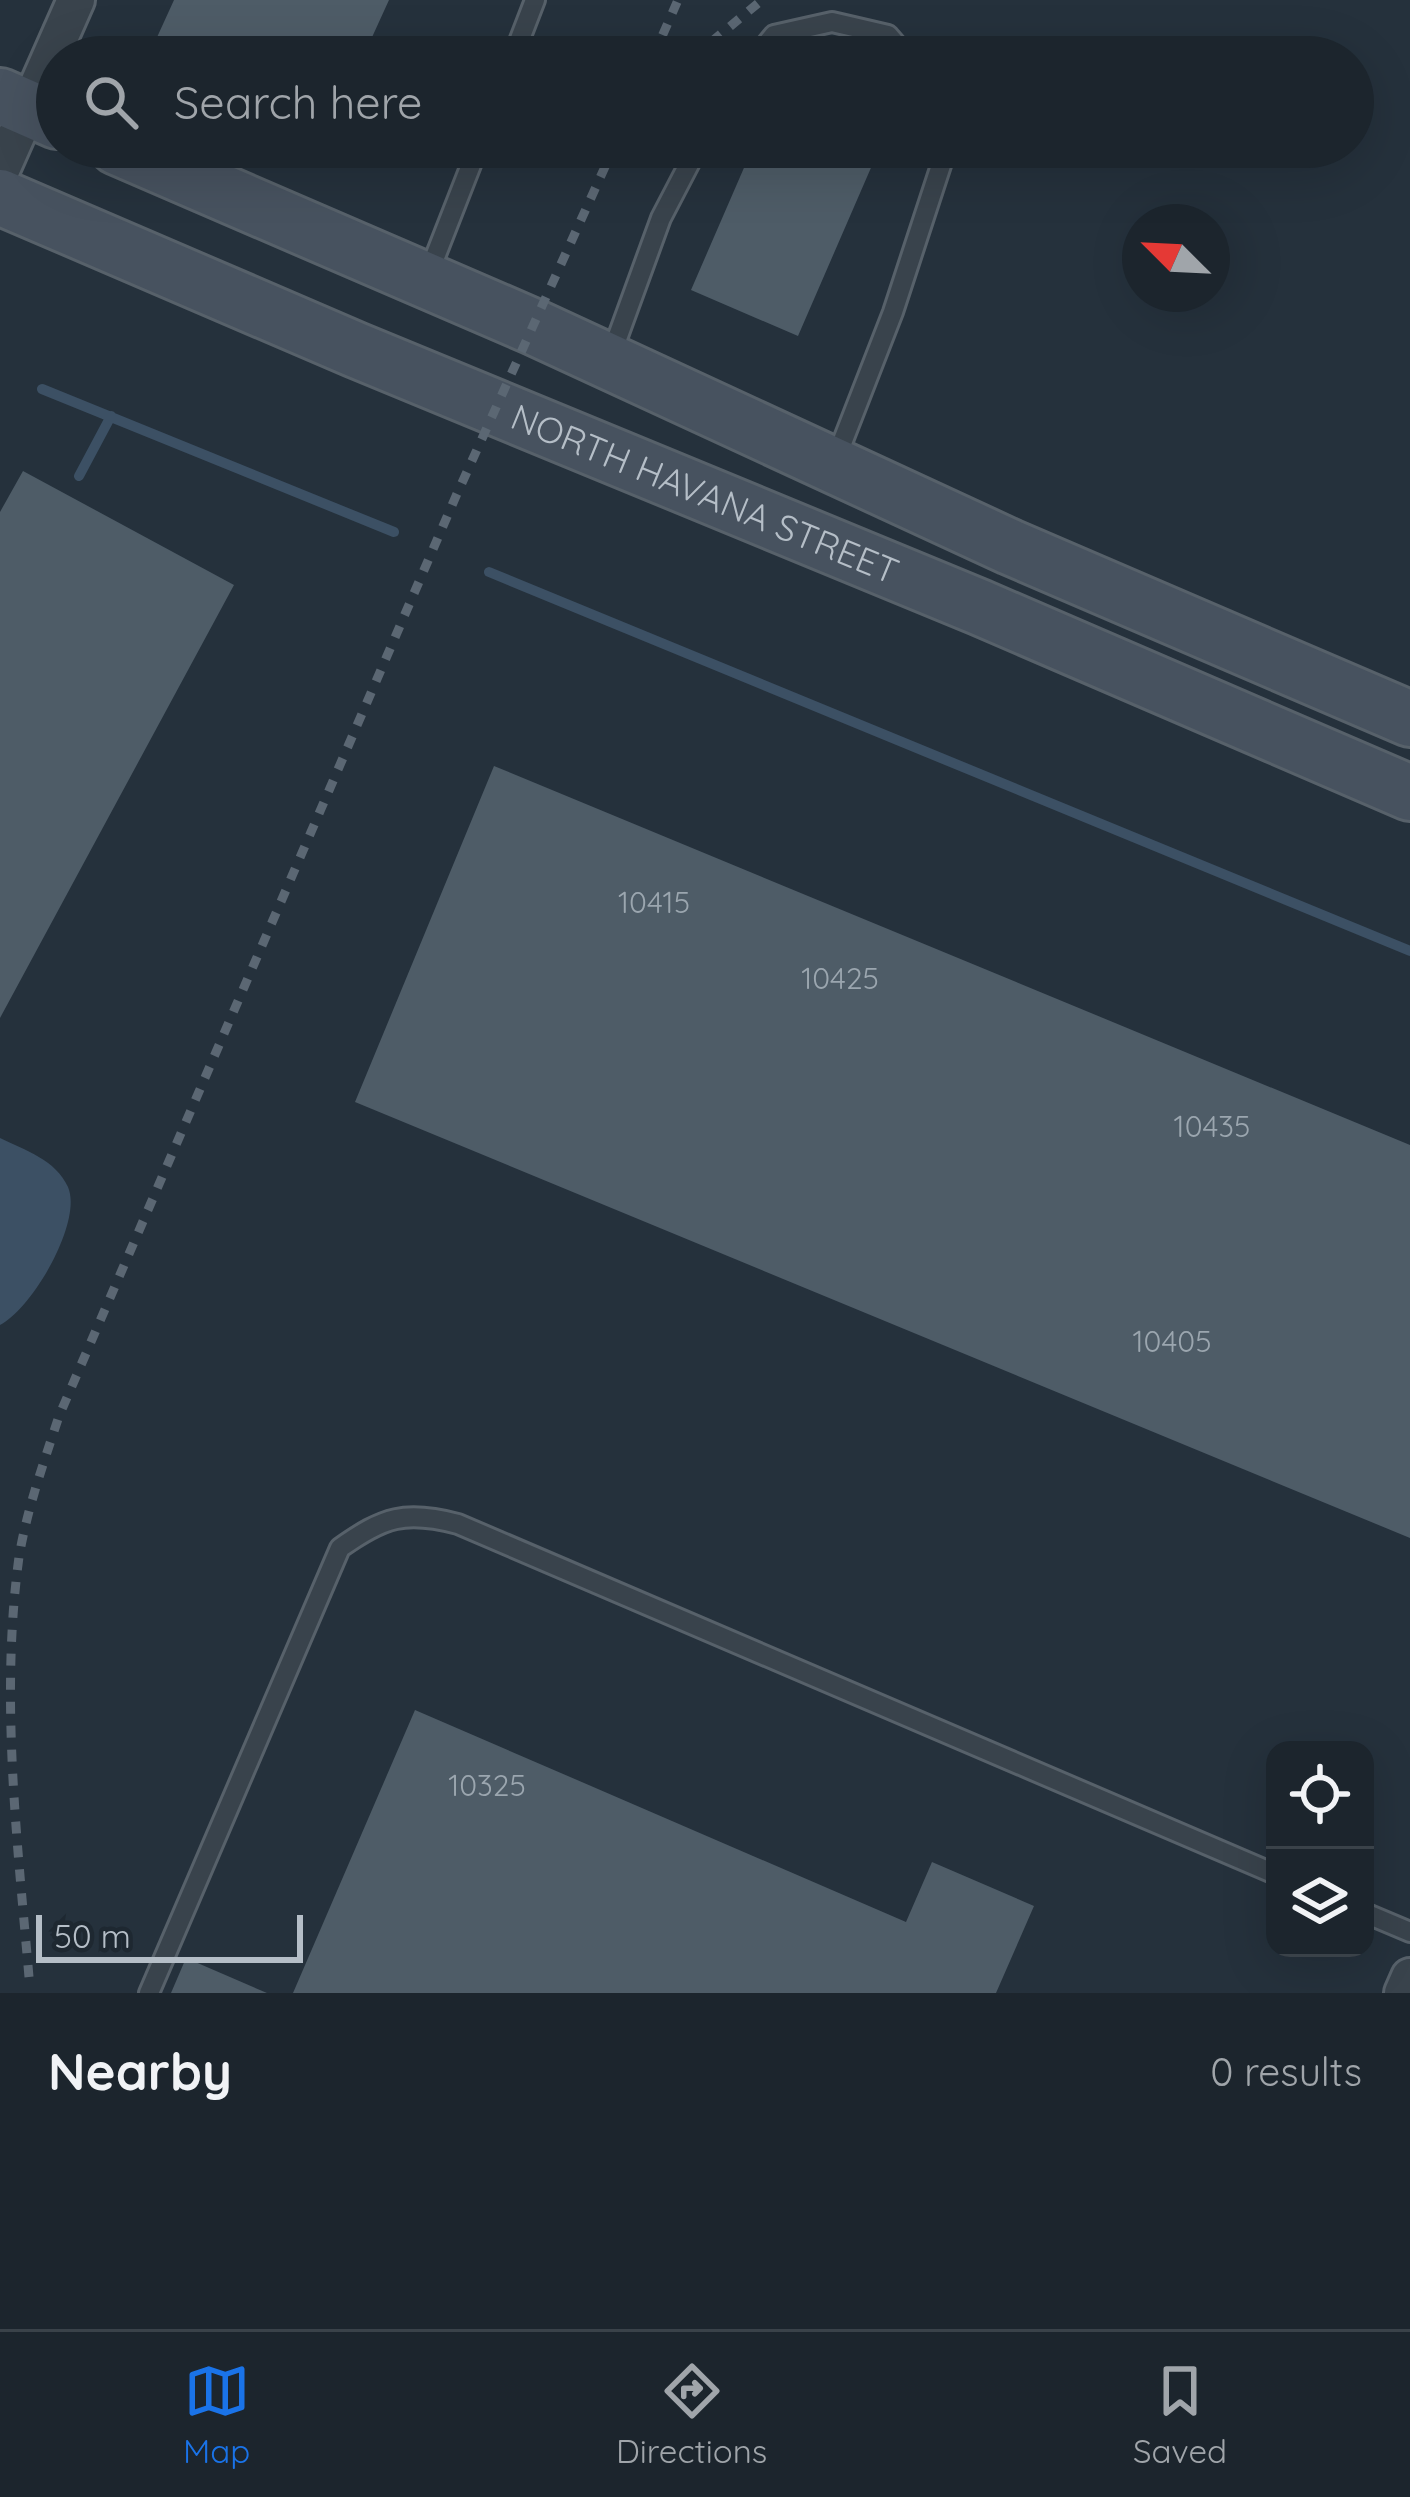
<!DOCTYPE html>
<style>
:root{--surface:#1c252d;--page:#293139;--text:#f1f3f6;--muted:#a0a5aa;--line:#3a4249;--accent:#1a73e8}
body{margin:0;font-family:Quicksand,sans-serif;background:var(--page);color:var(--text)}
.controls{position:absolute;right:36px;bottom:36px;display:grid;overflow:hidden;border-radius:24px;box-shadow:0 12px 48px #0002}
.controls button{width:108px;height:108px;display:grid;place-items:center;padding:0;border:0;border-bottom:3px solid var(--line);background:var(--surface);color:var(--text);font:60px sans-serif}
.compass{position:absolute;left:1122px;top:204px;width:108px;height:108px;border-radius:50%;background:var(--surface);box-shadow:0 12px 48px #0002;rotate:294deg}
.scale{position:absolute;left:36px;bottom:30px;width:267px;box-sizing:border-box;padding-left:12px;border:6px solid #b5bec7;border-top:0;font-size:33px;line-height:42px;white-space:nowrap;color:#b5bec7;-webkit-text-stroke:9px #1e2831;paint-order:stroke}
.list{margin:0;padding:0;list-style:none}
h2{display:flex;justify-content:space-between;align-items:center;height:156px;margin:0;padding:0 48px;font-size:51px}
h2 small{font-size:39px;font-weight:400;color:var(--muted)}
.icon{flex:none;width:66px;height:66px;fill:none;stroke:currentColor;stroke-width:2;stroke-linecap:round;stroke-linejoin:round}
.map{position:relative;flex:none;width:1410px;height:1993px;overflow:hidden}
.search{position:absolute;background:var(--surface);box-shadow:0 12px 48px #0002;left:36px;right:36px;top:36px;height:132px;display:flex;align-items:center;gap:30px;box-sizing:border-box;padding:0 42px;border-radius:66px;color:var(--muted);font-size:45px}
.sheet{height:336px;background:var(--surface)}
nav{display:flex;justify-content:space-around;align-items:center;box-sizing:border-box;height:168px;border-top:3px solid var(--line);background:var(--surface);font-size:33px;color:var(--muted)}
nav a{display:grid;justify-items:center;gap:6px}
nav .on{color:var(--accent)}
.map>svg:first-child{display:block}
.water{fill:#3c5064}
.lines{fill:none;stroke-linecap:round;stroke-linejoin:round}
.stream{stroke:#3c5064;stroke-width:10}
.building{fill:#4e5c67}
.service-casing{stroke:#57616a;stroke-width:24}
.minor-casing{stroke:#57616a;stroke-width:42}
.secondary-casing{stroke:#57616a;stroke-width:60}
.service{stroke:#39434c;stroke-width:18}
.minor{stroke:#39434c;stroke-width:36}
.secondary{stroke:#47525f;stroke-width:54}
.rail{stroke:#5b6773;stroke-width:9;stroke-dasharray:12 12;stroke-linecap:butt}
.labels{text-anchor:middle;stroke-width:9;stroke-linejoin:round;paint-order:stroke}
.number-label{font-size:30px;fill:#9ba6af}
.street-label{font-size:36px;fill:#b5bec7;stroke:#1e2831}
</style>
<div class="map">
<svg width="1410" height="1993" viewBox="0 0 1410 1993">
<rect width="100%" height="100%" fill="#25313c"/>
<path class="water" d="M0 1138C25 1150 56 1160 68 1187 83 1222 32 1309 0 1325Z"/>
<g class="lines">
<path class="stream" d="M42 389 394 532
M79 476 111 416
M489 572 1410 951"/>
</g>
<path class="building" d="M174 0H389L363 57H148Z
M753 147H880L798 336 691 290Z
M23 471 234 585 0 1018V512Z
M494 766 1410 1145V1538L355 1102Z
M415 1710 906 1922 932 1862 1034 1906 996 1993H293Z
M186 1958 267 1993H171Z"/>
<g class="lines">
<g class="service-casing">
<path id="service" d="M513 57 535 0
M756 57 774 35 832 22 888 35 907 57
M428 275 478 147
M610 358 661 218 698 147
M835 461 893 312 947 147
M1365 1913 1410 1932
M149 1993 340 1548C384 1517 405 1510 458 1524L1275 1874"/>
</g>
<g class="minor-casing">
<path id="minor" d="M0 172 76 0
M1403 1993 1410 1977"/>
</g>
<g class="secondary-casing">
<g id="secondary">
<path d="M0 96 57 121"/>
<path d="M117 147 534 327 1010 547 1410 719"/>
<path id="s1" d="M0 197 356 350 979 607 1410 793"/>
</g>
</g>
<use href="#service" class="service"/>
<use href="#minor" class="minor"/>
<use href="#secondary" class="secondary"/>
<path class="rail" d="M653 57 678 0
M693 57 762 0
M29 1977C17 1838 0 1696 19 1557 27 1509 44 1462 59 1416L456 496 614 147"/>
</g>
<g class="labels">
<g class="number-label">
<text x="654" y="913">10415</text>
<text x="840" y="989">10425</text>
<text x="1212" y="1137">10435</text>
<text x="1172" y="1352">10405</text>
<text x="487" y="1796">10325</text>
</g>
<g class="street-label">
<text dy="13" stroke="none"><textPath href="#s1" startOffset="765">NORTH HAVANA STREET</textPath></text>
</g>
</g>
</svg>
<div class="controls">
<button><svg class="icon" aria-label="locate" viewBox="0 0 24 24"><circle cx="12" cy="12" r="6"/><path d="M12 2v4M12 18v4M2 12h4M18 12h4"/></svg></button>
<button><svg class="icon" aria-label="layers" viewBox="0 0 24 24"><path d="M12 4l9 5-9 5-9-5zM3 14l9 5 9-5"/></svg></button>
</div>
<svg class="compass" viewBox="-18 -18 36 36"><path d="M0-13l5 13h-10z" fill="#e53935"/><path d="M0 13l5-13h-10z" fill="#a0a5aa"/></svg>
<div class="scale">50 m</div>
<div class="search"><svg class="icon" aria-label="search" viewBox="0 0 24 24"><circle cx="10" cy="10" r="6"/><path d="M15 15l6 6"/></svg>Search here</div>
</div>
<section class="sheet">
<h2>Nearby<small>0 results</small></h2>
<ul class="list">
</ul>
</section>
<nav>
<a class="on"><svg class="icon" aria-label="map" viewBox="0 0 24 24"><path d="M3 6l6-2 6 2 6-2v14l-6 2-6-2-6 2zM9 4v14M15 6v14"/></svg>Map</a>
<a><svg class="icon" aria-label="directions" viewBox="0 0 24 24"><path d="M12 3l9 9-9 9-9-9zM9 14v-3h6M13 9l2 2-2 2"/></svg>Directions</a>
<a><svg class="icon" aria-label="saved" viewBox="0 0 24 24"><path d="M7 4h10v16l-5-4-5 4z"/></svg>Saved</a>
</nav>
